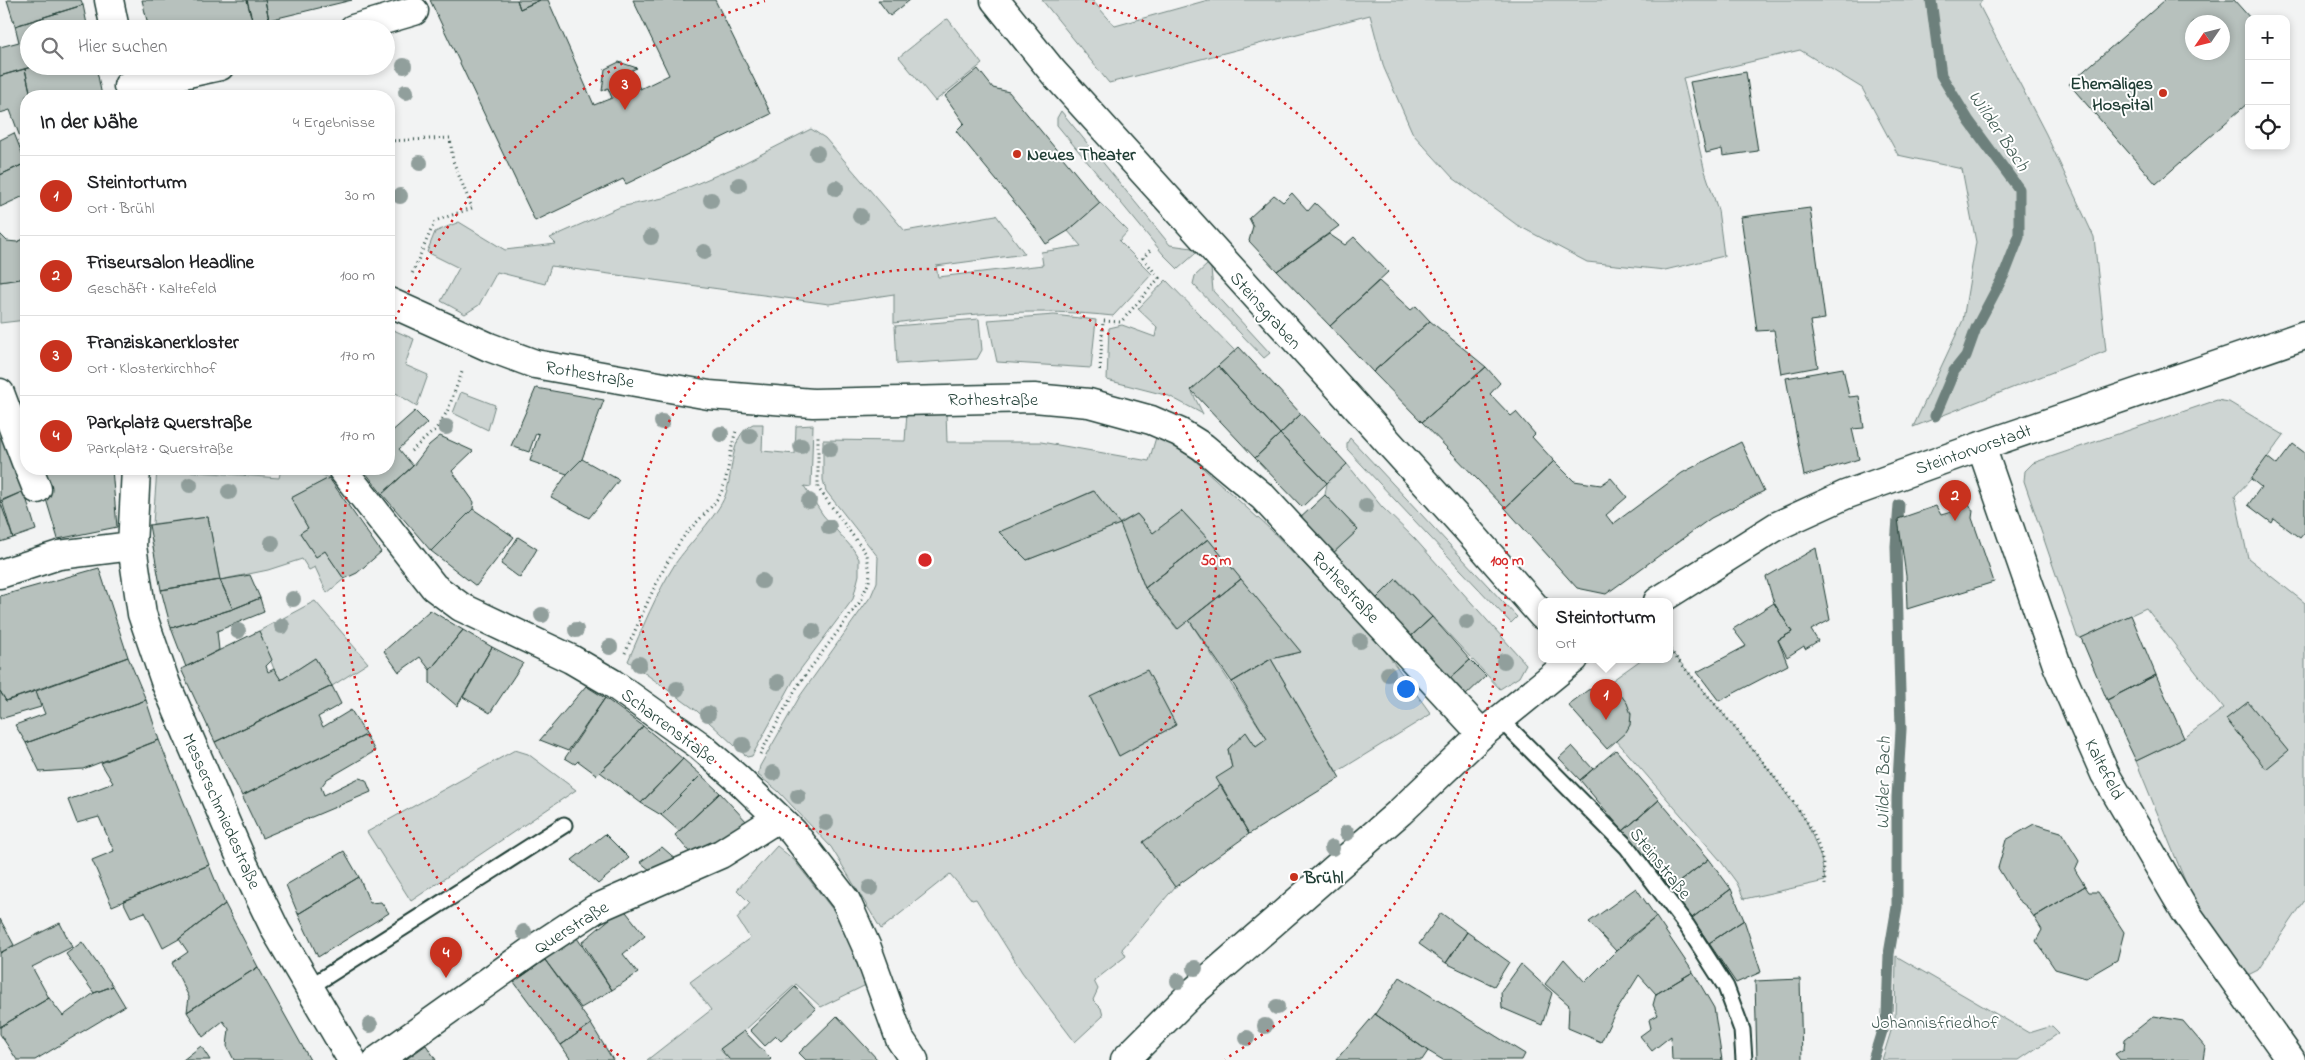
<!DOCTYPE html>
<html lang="de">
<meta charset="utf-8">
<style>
:root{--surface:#fff;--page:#f2f2f2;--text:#202124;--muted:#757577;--line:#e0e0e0;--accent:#c8321e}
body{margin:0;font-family:"Indie Flower",sans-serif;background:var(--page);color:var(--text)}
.controls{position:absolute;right:15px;top:15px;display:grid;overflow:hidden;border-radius:10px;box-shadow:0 2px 8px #0003}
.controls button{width:45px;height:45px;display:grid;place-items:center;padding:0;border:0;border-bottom:1px solid var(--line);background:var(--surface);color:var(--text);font:25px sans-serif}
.compass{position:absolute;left:2185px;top:15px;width:45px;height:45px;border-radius:50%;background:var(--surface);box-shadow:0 2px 8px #0003;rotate:235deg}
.you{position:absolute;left:1405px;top:688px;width:18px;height:18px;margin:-12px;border:4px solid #fff;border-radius:50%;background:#1a73e8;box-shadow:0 0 0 8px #1a73e833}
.badge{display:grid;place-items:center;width:32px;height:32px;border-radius:50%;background:var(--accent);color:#fff;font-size:16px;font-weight:700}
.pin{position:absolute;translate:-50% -41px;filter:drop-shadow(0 1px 2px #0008)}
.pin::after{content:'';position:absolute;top:26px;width:18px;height:15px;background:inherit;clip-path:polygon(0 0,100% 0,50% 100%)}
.popup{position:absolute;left:1538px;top:598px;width:135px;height:65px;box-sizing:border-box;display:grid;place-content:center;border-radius:10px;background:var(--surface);filter:drop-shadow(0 1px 4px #0005);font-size:16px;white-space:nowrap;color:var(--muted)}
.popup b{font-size:19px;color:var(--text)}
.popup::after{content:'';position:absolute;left:50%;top:100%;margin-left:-10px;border:10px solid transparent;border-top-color:var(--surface)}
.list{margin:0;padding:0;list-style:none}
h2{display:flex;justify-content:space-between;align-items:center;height:65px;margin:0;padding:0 20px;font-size:21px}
h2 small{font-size:16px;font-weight:400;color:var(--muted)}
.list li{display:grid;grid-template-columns:32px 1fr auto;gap:15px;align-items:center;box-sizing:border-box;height:80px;padding:0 20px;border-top:1px solid var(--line)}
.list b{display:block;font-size:19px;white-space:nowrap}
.list p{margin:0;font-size:16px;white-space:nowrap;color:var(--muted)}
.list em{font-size:16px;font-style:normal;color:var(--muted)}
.icon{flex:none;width:28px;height:28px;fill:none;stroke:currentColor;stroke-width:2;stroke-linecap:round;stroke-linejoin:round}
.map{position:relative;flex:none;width:2305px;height:1060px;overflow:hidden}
.search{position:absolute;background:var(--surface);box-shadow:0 2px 8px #0003;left:20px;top:20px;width:375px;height:55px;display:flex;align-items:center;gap:12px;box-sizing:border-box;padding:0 18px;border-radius:28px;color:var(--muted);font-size:19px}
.panel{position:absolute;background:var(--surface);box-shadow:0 2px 8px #0003;left:20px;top:90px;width:375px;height:385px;border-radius:20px}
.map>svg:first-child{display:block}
.green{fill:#ced5d3;stroke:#768984;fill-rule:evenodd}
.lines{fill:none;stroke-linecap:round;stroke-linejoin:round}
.stream{stroke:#6d807b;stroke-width:11}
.building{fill:#b7c1bd;stroke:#1f3d34;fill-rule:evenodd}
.service-casing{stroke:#1f3d34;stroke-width:19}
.minor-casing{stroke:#1f3d34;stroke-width:31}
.path{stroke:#1f3d34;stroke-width:3;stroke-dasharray:1 4;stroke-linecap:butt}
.service{stroke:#fff;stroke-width:15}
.minor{stroke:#fff;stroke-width:28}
.tree{fill:#919f9c}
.ring{fill:none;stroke:#d62828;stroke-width:2.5;stroke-dasharray:2.5 5}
.poi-dot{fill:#c8321e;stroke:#fff;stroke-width:2}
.labels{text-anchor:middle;stroke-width:4;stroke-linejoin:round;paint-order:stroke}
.poi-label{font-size:18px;font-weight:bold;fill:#1f3d34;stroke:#fff;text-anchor:start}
.street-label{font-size:18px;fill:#1f3d34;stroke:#fff}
.park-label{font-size:18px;fill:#425b54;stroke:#fff}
.water-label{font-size:19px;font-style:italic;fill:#465f57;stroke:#fff}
.centre{fill:#d62828;stroke:#fff;stroke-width:2.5}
.ring-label{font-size:15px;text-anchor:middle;font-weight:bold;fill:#d62828;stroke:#fff;stroke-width:4;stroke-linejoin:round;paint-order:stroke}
</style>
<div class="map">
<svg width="2305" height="1060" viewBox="0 0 2305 1060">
<rect width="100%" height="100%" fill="#f2f3f3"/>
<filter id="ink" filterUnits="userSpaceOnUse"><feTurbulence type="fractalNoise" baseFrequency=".02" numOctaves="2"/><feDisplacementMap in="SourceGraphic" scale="10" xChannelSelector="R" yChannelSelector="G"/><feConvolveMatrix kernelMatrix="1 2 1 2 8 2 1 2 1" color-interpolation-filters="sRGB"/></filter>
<g filter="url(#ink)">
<path class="green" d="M1042 0H1092L1115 26 1208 0H1982L1979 5 2046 134 2094 237 2106 351 1913 427 1963 320 1976 242 1962 169 1898 155 1862 88 1800 50 1683 78 1704 168 1718 210 1724 256 1665 270 1587 262 1517 225 1453 178 1413 134 1384 68 1370 15 1109 83Z
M948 19 982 64 935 101 899 57 945 20Z
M1061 111 1170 245 1192 248 1196 253 1178 269 1163 254 1057 125V118Z
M811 129 825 138 905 231 996 215 1025 254 936 266 938 277 1043 265 1041 252 1081 246 1068 231 1100 203 1128 231 1119 241 1152 274 1113 316C1040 308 967 313 894 323V294L829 304 551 266 545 284 497 272 479 305 465 314 441 301 459 268 427 252 435 232 459 222 505 250 556 244 550 238 620 207 663 198 736 167Z
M1208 264 1211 268 1213 291 1270 353 1264 358 1193 284 1195 276Z
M26 278V320L0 323V282Z
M1166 280 1235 351 1191 390 1203 414 1169 396 1107 380 1109 328 1122 325 1155 337 1157 327 1138 309Z
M1054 315 1096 320 1091 368 997 362 988 320Z
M979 319 982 350 977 359 897 364 895 326Z
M389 328 414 339 405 365 428 375 417 406 389 389Z
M461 392 495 405 488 430 453 413Z
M2217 400 2229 402 2284 435 2251 479 2235 496 2248 558 2305 603V900L2258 970 2246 976 2214 942 2188 888 2136 761 2184 738 2224 708 2146 608 2081 638 2077 636 2024 481 2025 471 2033 463Z
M907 412H946L947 442H1041L1149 461 1157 434 1181 448 1270 529 1375 637 1431 714 1337 772 1271 659 1300 652 1208 539 1182 511 1153 533 1137 514 1120 523 1145 588 1177 629 1189 620 1267 739 1256 747 1246 733 1228 749 1232 768 1221 785 1144 842 1175 887 1122 949 1126 956 1094 981 1098 989 1093 1000 1101 1008 1103 1016 1075 1042 1022 972 976 899 972 900 950 874 881 929 831 847 778 791 758 775 760 766 800 696 871 596 877 582 878 557 826 491 823 480V440L905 441ZM1093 491 1119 524 1027 560 1000 533ZM1091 697 1176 725 1119 756Z
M753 424H763L762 451 795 454 796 426 813 425 811 487 804 486 823 515 853 549 859 559V575L853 599 797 674 752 756 747 757 697 711 628 661C642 629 656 594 675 564 688 545 718 515 725 496 734 473 729 435 753 424Z
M1350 438 1517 617 1511 623 1347 449V443Z
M1347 464 1382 507 1415 539 1526 664 1519 677 1500 689 1397 579 1372 603 1330 556 1358 530 1325 495 1327 483Z
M157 469 279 478 281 469H309L329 478 291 498 308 528 300 533 316 557 325 551 344 579 327 593 315 567 309 570 302 559 268 570 220 580 208 517 153 524Z
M315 601 368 663 332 686 315 658 281 680 274 669 259 631Z
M1670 650 1763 762 1807 822 1821 858 1825 881 1744 899 1737 883 1720 860 1616 740 1630 725C1624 708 1624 691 1603 687L1642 659H1670Z
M515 750 528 754 576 790 411 901 367 832Z
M777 846 794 860 844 924 868 984 821 1007 796 984 744 1031 720 1049 730 1060H647L711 1010 690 982 750 938 737 918 750 903 737 890Z
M1896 956 2029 1033 2052 1026 2059 1033 2019 1060H1882L1895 1018Z"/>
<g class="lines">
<path class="stream" d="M1931 0 1941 75 1969 121 2019 189V237L2005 273 1976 328 1966 356 1954 371 1935 416
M1873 1060 1887 1015 1889 954 1897 907V797L1901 729 1896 546 1899 505"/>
</g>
<path class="building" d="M7 0H81L83 5 15 26Z
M142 0H247L253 24 237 29H149Z
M247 0H265L269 20 253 24Z
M265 0H352L269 20Z
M430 0H517L520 9 540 0H548L594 105 612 98 608 88 602 91 605 69 619 62 637 68 632 70 640 89 669 75 633 0H715L771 114 626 184 623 179 535 221Z
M517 0H540L520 9Z
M878 0H910L890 16Z
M2165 0H2234L2251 19H2249V102L2156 184 2069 84ZM2192 22H2222V52H2192Z
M83 5 88 29H29V66H34L0 76V47L19 42 15 26Z
M34 66H96L102 96H31L25 69Z
M25 69 31 96H26V136L20 137 10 110 0 113V76Z
M978 69 993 88 1009 92 1100 203 1068 231 1046 244 1033 225 956 131 964 123 945 96Z
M1746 72 1758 151 1723 156 1722 149 1706 153 1690 82Z
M14 133 26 163 0 175V140Z
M26 163V195L0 207V175Z
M1292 193 1308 211 1315 203 1339 226 1277 271 1249 241 1253 226 1249 218 1274 195 1283 202Z
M1810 208 1825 319 1810 321 1818 367 1781 374 1774 330 1757 331 1741 217Z
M0 234 7 241 17 242 26 238V278L0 282Z
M1329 234 1345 245 1354 237 1388 272 1330 326 1277 271Z
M1379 281 1411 310 1416 306 1430 321 1373 372 1330 326Z
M1430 321 1486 367 1422 422 1373 372Z
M1239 347 1301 414 1280 434 1218 366Z
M1218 366 1280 434 1255 458 1191 390Z
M1486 367 1500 383 1490 394 1511 416 1516 412 1535 434 1532 437 1554 461 1505 508 1422 422Z
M1843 368 1849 397 1859 396 1864 428 1852 429 1859 459 1804 476 1786 378Z
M536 388 604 400 582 459 567 474 530 461 539 434 536 433 529 452 511 446Z
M26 403V423H23L16 404Z
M415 411 427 423 399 449 413 466 382 494 363 469H389V434Z
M1301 414 1347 464 1327 483 1280 434Z
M0 429 24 491 0 501Z
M1280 434 1327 483 1302 507 1255 458Z
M440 436 473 451 452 471 474 502 473 509 431 551 382 494 413 466 429 445Z
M1741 442 1764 491 1711 518 1606 594 1577 588 1505 508 1554 461 1574 481 1601 485 1611 478 1627 497 1606 515 1613 524 1682 473Z
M2293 444 2305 453V532L2300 538 2274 519 2272 523 2248 505 2261 487 2251 479 2267 457 2277 465Z
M582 459 619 480 589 518 551 497 567 474Z
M37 469H112L117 527 58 539Z
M329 478 381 552 357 573 344 579 325 551 316 557 300 533 308 528 291 498Z
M24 491 36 530 13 538 2 501Z
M1094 491 1120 524 1027 560 999 532Z
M1325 495 1358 530 1330 556 1297 521Z
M0 501 13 538 0 542Z
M1962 501 1968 502 1973 511 1972 518 1994 582 1907 609 1906 576 1898 519 1936 506 1941 515 1955 511 1956 505Z
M473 509 514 537 476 586 431 551Z
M1182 511 1208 539 1145 588 1120 524 1137 514 1153 533Z
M208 517 220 580 161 590 149 525Z
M518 537 537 549 520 578 501 564Z
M1208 539 1241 579 1178 629 1145 588Z
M1816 548 1830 620 1811 630 1818 641 1805 649 1804 646 1787 657 1778 640 1792 632 1774 603 1766 577Z
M99 568 128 657 6 701 0 691V596Z
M250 575 260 598 233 609 220 580Z
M1241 579 1301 652 1271 659 1232 682 1189 620Z
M1396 579 1432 617 1407 640 1372 603Z
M220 580 233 609 171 628 161 590Z
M260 598 264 612 217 631 219 650 186 667 171 628 233 609Z
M1774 603 1792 632 1778 640 1788 665 1719 701 1697 672 1746 646 1733 629Z
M430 610 463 630 430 670 420 657 399 672 384 651Z
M2131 615 2156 675 2107 700 2081 638Z
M1432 617 1470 660 1445 683 1407 640Z
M463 630 492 647 457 706 430 683V670Z
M259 631 272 660 266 666 268 672 274 669 281 680 315 658 332 686 215 742 181 669Z
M492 647 523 663 490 713 463 697Z
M128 657 146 700 26 743 15 725 45 714 36 691Z
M1271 659 1340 778 1249 834 1216 778 1232 768 1228 749 1246 732 1256 747 1267 739 1232 682Z
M1470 660 1486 676 1462 699 1445 683Z
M1147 670 1176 725 1119 756 1090 697Z
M2156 675 2184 738 2136 761 2107 700Z
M332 686 341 704 318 717 323 727 351 710 366 735 242 796 215 742Z
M586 686 605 698 568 751 540 740Z
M1603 687 1612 689 1620 694 1627 703 1631 714 1630 725 1626 732 1607 749 1568 705 1588 690Z
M0 691 6 701 36 691 41 707 0 719Z
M605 698 643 726 622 751 597 775 578 761 575 764 565 758Z
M146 700 159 740 83 769 40 772 26 743Z
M2248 702 2288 751 2266 769 2226 719Z
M643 726 683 759 641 803 600 772 622 751Z
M366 735 375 751 327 779 321 787 324 795 359 778 366 780 371 792 262 838 242 796Z
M159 740 209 865 112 906 92 860 114 851 99 817 77 823 68 800 113 783 101 763Z
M1572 746 1593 769 1580 780 1559 758Z
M1616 750 1659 800 1623 831 1580 780Z
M683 759 701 775 661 815 641 803Z
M701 775 720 793 679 831 661 815Z
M1221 785 1249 834 1175 887 1143 842Z
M720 793 748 823 697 861 675 835Z
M1659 800 1709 859 1670 889 1623 831Z
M2034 824 2061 832 2079 861 2075 870 2085 886 2034 917 2027 907 2017 899 1998 868 2006 840Z
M605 834 629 858 598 884 572 860Z
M662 847 678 861 655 874 640 862Z
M344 851 359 877 298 914 286 885Z
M1709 859 1731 889 1692 918 1670 889Z
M209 865 225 904 179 939 163 948 145 912 131 917 123 901Z
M359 877 370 903 381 902 389 913 318 957 298 914Z
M2085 886 2089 892H2098L2124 932 2117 960 2086 978 2055 969 2036 941 2042 930 2034 917Z
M1636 888 1656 917 1616 951 1589 922Z
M1731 889 1744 920 1709 943 1692 918Z
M225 904 258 967 187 1012 189 997 172 963 188 952 179 939Z
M623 908 645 936 623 954 638 973 612 990 582 942Z
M1441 913 1467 932 1446 963 1419 944Z
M1656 917 1693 972 1656 994 1639 975 1614 1015 1601 1042 1568 1028 1569 1005 1545 984 1564 959 1585 982 1628 939Z
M0 919 14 945 0 953Z
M1744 920 1761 972 1736 983 1709 943Z
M60 923 72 947 32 967 49 998 0 1027V953Z
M1467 932 1509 962 1494 986 1446 963Z
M575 935 612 990 581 1008 542 956Z
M82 942 113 986 94 993 66 954Z
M545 960 591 1024 561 1045 514 982Z
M1521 964 1552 993 1542 1025 1502 1008 1501 992Z
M258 967 310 1060H234L227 1046 229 1029 223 1021 203 1037 187 1012Z
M1693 972 1714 1008 1722 1060H1672L1671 1036 1652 1051 1640 1036 1651 1028 1649 1020 1658 1015 1653 1005 1656 994Z
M1400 977 1525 1054 1522 1060H1443L1428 1051 1375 1014Z
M1800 979 1802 1060H1757L1755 981Z
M113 986 125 1006 35 1060H17L0 1034V1027L49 998 63 1016 94 993Z
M795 987 816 1009 781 1041 776 1036 765 1046 750 1030Z
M1375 1014 1428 1051 1422 1060H1336Z
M837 1016 878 1060H806L799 1053Z
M2154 1016 2183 1021 2205 1047 2203 1060H2120L2115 1054 2124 1049 2125 1039Z
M591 1024 613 1060H571L561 1045Z
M744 1031 771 1059 770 1060H730L720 1049Z
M426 1045 436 1060H405Z
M201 1046 210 1060H183Z"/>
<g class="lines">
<g class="service-casing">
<path id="service" d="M1500 719 1627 847 1687 926 1726 987 1742 1030 1744 1060
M308 988 564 825"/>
</g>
<g class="minor-casing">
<path id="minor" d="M109 0 115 29
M995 0 1053 72 1467 529 1542 615
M353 29 414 11
M128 86 220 66
M389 302 489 347 535 364 709 395 813 403 1034 398 1089 403 1151 420 1179 432 1203 447 1263 497 1482 734
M0 393 26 462
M1981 446 2057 665 2105 774 2185 911 2291 1060
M29 469 37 489
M136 469 132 546 142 614 166 684 244 865 276 931 352 1060
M342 469 434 587 461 607 571 659 612 683 699 745 738 779 793 832 846 901 867 948 900 1039 914 1060
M0 574 59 555 132 546
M1658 601 1777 526 1845 495 1981 446 2305 335
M378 1060 534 949 595 909 721 854 778 818
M1125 1060 1190 995 1400 812 1482 734 1574 659"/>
</g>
<path class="path" d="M334 96H339
M389 141 450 138 453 161 472 208 435 221 412 274
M1100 370 1103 321 1121 322 1159 278 1143 258 1151 249
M411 451 436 429 447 412 462 372
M1670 650C1705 694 1743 735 1776 779 1788 795 1801 811 1811 829 1820 846 1825 868 1825 887
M625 653C642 616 657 576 680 542 692 523 715 509 723 488 729 472 730 449 736 431
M760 754 798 685 859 603 869 582 870 573 867 555 818 488V436"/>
<use href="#service" class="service"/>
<use href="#minor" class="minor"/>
</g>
<g class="tree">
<circle cx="404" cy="66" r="8"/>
<circle cx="406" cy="92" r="8"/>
<circle cx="817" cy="153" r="8"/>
<circle cx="420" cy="163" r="8"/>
<circle cx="739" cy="185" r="8"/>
<circle cx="836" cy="188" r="8"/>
<circle cx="400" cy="196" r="8"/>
<circle cx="711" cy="200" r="8"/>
<circle cx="860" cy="216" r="8"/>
<circle cx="651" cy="237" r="8"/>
<circle cx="704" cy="252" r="8"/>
<circle cx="662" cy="422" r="8"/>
<circle cx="446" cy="427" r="8"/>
<circle cx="721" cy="434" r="8"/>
<circle cx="750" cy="436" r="8"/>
<circle cx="801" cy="446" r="8"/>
<circle cx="830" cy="449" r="8"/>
<circle cx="190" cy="485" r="8"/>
<circle cx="229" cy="492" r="8"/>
<circle cx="809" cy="501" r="8"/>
<circle cx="1366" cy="506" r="8"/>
<circle cx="829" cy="527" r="8"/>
<circle cx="272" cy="543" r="8"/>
<circle cx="762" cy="581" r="8"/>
<circle cx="293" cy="599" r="8"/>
<circle cx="542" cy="615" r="8"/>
<circle cx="1467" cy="622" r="8"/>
<circle cx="282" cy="626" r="8"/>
<circle cx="576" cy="630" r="8"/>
<circle cx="238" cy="631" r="8"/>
<circle cx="813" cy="631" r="8"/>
<circle cx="1360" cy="641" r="8"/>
<circle cx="610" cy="647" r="8"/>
<circle cx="1504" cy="661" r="8"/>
<circle cx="639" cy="664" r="8"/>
<circle cx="1388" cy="674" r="8"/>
<circle cx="778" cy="682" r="8"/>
<circle cx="677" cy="689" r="8"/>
<circle cx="708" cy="714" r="8"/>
<circle cx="743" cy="745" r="8"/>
<circle cx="773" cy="773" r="8"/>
<circle cx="798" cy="796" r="8"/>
<circle cx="826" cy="823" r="8"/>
<circle cx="1347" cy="833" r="8"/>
<circle cx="1332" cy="848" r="8"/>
<circle cx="870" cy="888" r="8"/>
<circle cx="524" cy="932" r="8"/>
<circle cx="1195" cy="968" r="8"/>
<circle cx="1178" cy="981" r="8"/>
<circle cx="1277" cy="1007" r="8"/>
<circle cx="370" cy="1025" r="8"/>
<circle cx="1265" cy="1026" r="8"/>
<circle cx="1247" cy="1038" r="8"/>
</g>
</g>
<g class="ring">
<circle cx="925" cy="560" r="291"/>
<path d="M625 1059A582 582 0 0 1 350 469M389 333A582 582 0 0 1 765 1M1085 1A582 582 0 0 1 1225 1059"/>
</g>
<g class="poi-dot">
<circle cx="2163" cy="93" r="5"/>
<circle cx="1017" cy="154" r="5"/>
<circle cx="1294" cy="877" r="5"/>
</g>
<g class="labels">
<g class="poi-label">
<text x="2153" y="89" text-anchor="end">Ehemaliges<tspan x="2153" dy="21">Hospital</tspan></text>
<text x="1027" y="160">Neues Theater</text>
<text x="1304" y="883">Brühl</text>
</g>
<g class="street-label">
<text transform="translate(1266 310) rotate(48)" y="6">Steinsgraben</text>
<text transform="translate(590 374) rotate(10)" y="6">Rothestraße</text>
<text x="993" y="405">Rothestraße</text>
<text transform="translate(1973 449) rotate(-19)" y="6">Steintorvorstadt</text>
<text transform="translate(1346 587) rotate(47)" y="6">Rothestraße</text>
<text transform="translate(669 726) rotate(37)" y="6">Scharrenstraße</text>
<text transform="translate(2105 769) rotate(63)" y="6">Kaltefeld</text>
<text transform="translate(222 811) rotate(66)" y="6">Messerschmiedestraße</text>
<text transform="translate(1661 863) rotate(51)" y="6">Steinstraße</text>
<text transform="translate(571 927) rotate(-32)" y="6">Querstraße</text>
</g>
<g class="park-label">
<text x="1935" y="1028">Johannisfriedhof</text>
</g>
<g class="water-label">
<text transform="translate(2000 130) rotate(56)" y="7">Wilder Bach</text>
<text transform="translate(1882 783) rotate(-89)" y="7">Wilder Bach</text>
</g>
</g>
<circle cx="925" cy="560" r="8" class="centre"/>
<g class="ring-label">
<text x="1216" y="565">50 m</text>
<text x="1507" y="565">100 m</text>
</g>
</svg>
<div class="controls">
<button>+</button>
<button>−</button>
<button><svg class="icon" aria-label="locate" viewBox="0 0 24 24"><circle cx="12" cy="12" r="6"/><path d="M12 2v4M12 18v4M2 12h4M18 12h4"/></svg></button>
</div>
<svg class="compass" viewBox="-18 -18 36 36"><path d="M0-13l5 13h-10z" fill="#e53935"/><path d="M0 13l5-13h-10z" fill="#757577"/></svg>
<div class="you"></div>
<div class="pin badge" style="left:1606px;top:720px">1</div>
<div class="popup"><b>Steintorturm</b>Ort</div>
<div class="pin badge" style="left:1955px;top:521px">2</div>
<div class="pin badge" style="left:625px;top:110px">3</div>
<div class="pin badge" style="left:446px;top:978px">4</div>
<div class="search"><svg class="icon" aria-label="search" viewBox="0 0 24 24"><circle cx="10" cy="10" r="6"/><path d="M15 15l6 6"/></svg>Hier suchen</div>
<section class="panel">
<h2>In der Nähe<small>4 Ergebnisse</small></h2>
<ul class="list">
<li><span class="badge">1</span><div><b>Steintorturm</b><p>Ort · Brühl</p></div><em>30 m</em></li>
<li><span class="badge">2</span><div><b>Friseursalon Headline</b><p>Geschäft · Kaltefeld</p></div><em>100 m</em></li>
<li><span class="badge">3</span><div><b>Franziskanerkloster</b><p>Ort · Klosterkirchhof</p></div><em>170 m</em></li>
<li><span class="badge">4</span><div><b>Parkplatz Querstraße</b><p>Parkplatz · Querstraße</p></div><em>170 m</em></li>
</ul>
</section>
</div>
